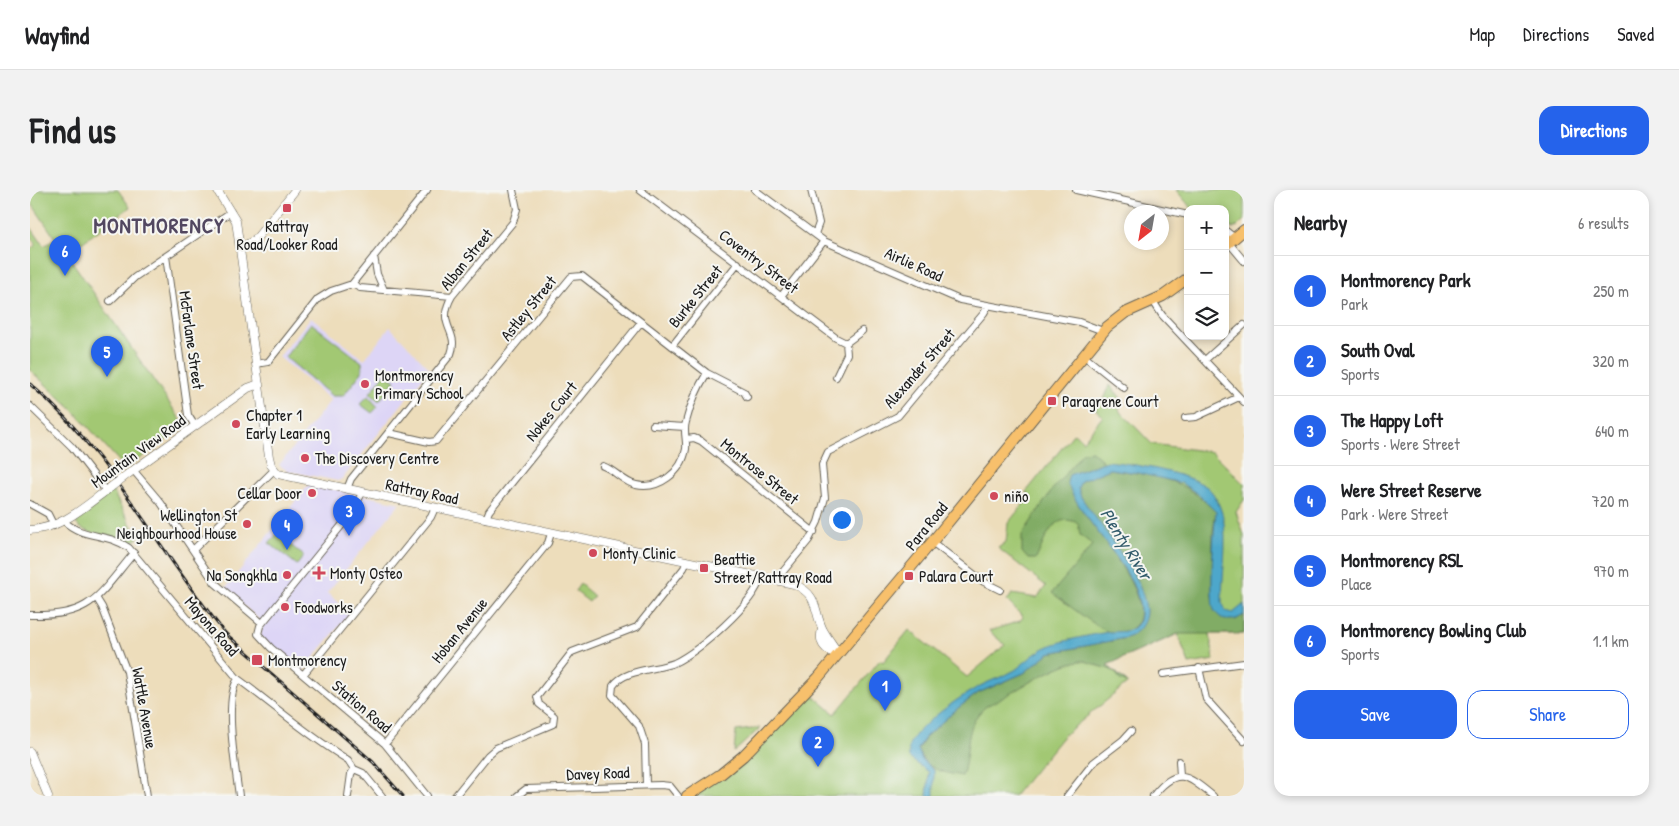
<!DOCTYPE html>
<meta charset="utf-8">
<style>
:root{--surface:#fff;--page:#f2f2f2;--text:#202124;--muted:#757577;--line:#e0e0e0;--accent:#2563eb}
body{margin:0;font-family:"Patrick Hand",sans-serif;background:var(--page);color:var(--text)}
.controls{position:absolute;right:15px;top:15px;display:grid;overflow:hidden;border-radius:10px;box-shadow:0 2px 8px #0003}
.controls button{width:45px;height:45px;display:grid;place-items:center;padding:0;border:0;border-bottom:1px solid var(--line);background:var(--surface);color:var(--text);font:25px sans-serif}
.compass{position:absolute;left:1094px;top:15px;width:45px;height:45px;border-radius:50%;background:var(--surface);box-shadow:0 2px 8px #0003;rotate:211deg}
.you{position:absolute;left:811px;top:329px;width:18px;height:18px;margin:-12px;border:4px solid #fff;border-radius:50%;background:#1a73e8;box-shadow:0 0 0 8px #1a73e833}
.badge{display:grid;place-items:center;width:32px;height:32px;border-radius:50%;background:var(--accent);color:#fff;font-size:16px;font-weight:700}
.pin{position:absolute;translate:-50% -41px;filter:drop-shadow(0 1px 2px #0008)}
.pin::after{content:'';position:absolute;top:26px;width:18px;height:15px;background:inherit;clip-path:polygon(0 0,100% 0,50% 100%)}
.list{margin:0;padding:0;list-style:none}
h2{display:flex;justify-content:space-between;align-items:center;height:65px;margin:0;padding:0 20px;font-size:21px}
h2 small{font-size:16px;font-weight:400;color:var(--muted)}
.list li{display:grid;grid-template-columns:32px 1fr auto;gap:15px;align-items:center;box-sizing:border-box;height:70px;padding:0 20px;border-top:1px solid var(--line)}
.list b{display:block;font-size:19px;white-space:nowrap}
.list p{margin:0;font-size:16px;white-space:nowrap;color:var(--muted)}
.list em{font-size:16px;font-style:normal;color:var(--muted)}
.actions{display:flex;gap:10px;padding:15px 20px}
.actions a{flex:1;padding:11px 0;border:1px solid var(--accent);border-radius:15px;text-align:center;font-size:18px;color:var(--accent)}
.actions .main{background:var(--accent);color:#fff}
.icon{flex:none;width:28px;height:28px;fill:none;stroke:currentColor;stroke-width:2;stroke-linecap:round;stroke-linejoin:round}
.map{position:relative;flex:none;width:1214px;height:606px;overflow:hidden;border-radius:15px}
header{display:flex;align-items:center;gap:30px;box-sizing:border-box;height:70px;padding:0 25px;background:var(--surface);border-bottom:1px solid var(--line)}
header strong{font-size:24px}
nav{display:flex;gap:28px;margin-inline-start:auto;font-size:18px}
.intro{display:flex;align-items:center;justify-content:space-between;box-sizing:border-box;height:120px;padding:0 30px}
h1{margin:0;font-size:35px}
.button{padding:12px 22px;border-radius:15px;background:var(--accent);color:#fff;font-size:18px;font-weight:700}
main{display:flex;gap:30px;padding:0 30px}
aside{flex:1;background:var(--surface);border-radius:15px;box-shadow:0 2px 8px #0003}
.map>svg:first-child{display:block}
.built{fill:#ddd5f6}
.green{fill:#a2c873;stroke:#5f7248}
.forest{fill:#81ac65;stroke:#4e6440}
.water{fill:#4ea7cb;stroke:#356274}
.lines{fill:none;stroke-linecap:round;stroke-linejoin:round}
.minor-casing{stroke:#656054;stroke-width:8}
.tertiary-casing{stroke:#656054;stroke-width:9}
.primary-casing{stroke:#656054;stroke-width:12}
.minor{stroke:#fff;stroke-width:6}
.tertiary{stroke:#fff;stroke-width:8}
.primary{stroke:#f7c06c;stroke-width:10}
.rail-casing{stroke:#1c1c1c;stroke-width:3}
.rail{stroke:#f6f6f2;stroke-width:1;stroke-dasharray:4;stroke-linecap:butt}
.tertiary-bridge-casing{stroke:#656054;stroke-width:9;stroke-linecap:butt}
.tertiary-bridge{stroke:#fff;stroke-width:8}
.poi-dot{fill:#d1495b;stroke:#f6f6f2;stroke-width:2}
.labels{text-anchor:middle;stroke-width:4;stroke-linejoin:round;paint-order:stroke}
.poi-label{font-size:16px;fill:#1c1c1c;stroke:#f6f6f2;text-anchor:start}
.street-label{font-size:16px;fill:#1c1c1c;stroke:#f6f6f2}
.water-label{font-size:18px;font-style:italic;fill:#325b6b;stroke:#f6f6f2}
.district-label{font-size:21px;font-weight:bold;letter-spacing:1px;fill:#524760;stroke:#f6f6f2}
</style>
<header>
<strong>Wayfind</strong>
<nav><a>Map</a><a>Directions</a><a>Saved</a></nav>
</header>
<div class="intro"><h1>Find us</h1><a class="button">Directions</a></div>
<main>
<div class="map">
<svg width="1214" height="606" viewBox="0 0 1214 606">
<rect width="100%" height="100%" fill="#f6f6f2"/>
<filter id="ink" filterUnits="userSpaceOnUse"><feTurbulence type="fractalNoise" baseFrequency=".02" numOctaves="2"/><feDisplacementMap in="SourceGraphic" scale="10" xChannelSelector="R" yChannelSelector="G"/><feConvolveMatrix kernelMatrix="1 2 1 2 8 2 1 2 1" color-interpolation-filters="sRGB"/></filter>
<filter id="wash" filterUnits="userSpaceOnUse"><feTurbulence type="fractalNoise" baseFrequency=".0096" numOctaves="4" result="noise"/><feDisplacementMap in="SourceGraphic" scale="20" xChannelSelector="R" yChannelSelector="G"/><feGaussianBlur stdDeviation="1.12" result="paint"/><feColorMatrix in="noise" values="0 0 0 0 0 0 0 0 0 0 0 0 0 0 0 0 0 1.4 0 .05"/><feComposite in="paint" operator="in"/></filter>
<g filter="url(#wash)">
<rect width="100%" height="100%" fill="#edddbb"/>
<path class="built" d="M281 127 334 170 360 137 400 179 313 288 308 291 258 281 249 275 301 210 249 167Z
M279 294 370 313 297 403 320 423 272 482 230 447 233 433 195 399Z"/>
<path class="green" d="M0 0H88L100 17 37 64 155 236 96 279 42 219 0 180V59L6 55 0 46V36L14 56 25 48 0 11Z
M1146 0H1214V30L1208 36 1202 38 1195 34V19H1162Z
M281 133 332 172V182L313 206H302L255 167Z
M355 184 365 191 349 211 340 203Z
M1080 195 1090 207 1089 220 1122 254 1182 262 1214 294V310L1206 322 1214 345V444H1180L1184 470 1159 474 1148 444 1077 475 1098 493 1033 546 984 606H664L780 503 805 524 850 470 853 472 879 440 937 487 975 455 959 441 990 431 993 427 977 411 982 404 1007 408 1016 396 968 358 976 352 978 333 1000 306 996 302 1044 243 1053 251 1073 226 1065 219 1075 207Z
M338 206 348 217 342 223 330 214Z
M82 300 108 348 100 354C86 346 52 345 46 333L47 327Z
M247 344 274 366 267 375 239 353Z
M550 394 564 406 559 412 545 401Z
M730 538 704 562 706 541Z"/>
<path class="forest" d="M1062 261 1074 272 1039 285C1042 294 1043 306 1048 314 1062 338 1129 411 1104 437 1098 443 1087 444 1079 442 1070 440 1032 410 1022 403L1063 355 1050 345 1048 333C1022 321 1015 351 1006 369H998L992 362V345L1022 300 1053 262Z
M1080 279C1127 286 1152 287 1186 322L1183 341 1182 407 1205 430 1214 425V444H1148L1077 475 1098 493 1090 490C1086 480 1077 478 1069 476 1064 474 1059 472 1054 471 1036 469 990 498 974 507 966 512 957 514 951 521 934 539 940 564 932 586 912 582 896 580 888 560L896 546 928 518 948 503 994 483 1019 463 1096 448 1116 420 1098 378 1051 307 1048 297 1051 291Z"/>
<path class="water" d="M1077 271C1104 274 1155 282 1177 297 1185 303 1191 318 1193 327 1198 350 1192 387 1192 412L1196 421 1203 423 1214 414V425L1205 430H1195C1191 428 1186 424 1184 420 1179 409 1184 336 1186 322L1168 304 1151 293 1108 283 1080 279 1051 291 1048 298 1051 307C1069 334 1114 388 1116 419 1117 432 1108 444 1096 448L1019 463 994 483 948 503 928 518 896 546 888 559 892 570 904 580V606H897L899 582 879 568C879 563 878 558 880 553 891 533 933 504 954 494 964 489 975 486 985 480 996 472 1006 461 1019 456 1031 451 1065 444 1079 442 1092 441 1109 444 1110 424 1112 383 1051 332 1037 292L1039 285Z"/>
</g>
<g filter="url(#ink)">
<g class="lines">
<g class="minor-casing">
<path id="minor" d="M610 0 806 148 816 153 832 141
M725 0 794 51 930 110 1049 132 1073 141
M781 0 789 33 785 44
M1046 0 1158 25
M1195 40 1205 48
M1199 53 1214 71
M136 66 158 225 165 236
M344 66 347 84 354 100
M322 94 330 98 422 106
M752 105 794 51
M80 111 105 87 201 22
M1123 111 1132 125 1214 212
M642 156 708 73
M1054 166 1094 198
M1175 170 1214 135
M226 174 238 172 288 109 301 101 322 94 397 0
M806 187 817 164 816 153
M0 216 42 257 76 301
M1155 228 1166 227 1209 207
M623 235 655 237
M359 243 399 252 406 251 541 87 552 86 677 183 714 202 717 207
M657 249 664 248 671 251 784 342
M573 276C585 280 593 292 606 295 629 300 652 282 656 259 657 250 653 241 656 232 660 216 668 197 677 183
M104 281 131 313 185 393 232 433
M317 299 321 289 421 164C430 140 405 136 422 106L483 32 487 19 483 0
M332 303 321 324 230 436 228 444 241 458 355 554 397 606
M0 314 18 324 24 336
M456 329 459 321 611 132
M34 331C52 349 79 343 99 358L208 489C245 516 278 546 318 570L324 579 333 583 352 606
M902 352 954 392 970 400
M163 360 244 280
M749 391 751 384 779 350 788 332 795 308 792 275 798 262 868 226 954 123 958 116
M67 409 72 417 97 482 117 606
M0 425C62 427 68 406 104 363
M1169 478 1176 509 1214 551
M1133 484 1214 473
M273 485 401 327 405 318
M208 489C193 509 206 581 209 606
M355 554 518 353 521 343
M1149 571 1150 586
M616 595 615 554 609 536 582 505 583 496C594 479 626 480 644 473 669 461 724 414 731 387
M318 606 321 584 324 579
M425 606 458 565 466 558 523 534 524 526 509 514 507 507 542 462 607 437 654 378 657 371
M487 606 496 599 631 595 640 596 648 606
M1037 606 1063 573 1093 550 1101 541
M1123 606C1147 576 1157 585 1183 606"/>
</g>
<g class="tertiary-casing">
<path id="tertiary" d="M187 0 206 31 239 267 241 275 248 284 764 394C790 406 783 420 793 440 798 449 803 455 809 464
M210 58 225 50 265 0
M98 284 218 198 229 194
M0 340C33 338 55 316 81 297
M792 439C788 453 795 462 809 464
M0 562 18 606"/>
</g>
<g class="primary-casing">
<path id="primary" d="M1195 56 1214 40
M657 606 691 584 713 566 788 488 902 352 1077 137 1095 123 1133 106 1158 88"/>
</g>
<use href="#minor" class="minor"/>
<use href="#tertiary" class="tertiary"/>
<use href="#primary" class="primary"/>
<g class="rail-casing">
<path id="rail" d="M0 194C82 264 128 362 196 444L343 572 373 606"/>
</g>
<use href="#rail" class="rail"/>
<g class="tertiary-bridge-casing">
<path id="tertiary-bridge" d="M81 297 98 284"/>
</g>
<use href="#tertiary-bridge" class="tertiary-bridge"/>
</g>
</g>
<g class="poi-dot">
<rect x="252" y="13" width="10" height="10" rx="2.5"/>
<circle cx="335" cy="194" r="5"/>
<rect x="1017" y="206" width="10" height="10" rx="2.5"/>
<circle cx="206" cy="234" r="5"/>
<circle cx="275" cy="268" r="5"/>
<circle cx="282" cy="303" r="5"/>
<circle cx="964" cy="306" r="5"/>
<circle cx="217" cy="334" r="5"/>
<circle cx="563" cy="363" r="5"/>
<rect x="669" y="373" width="10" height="10" rx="2.5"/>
<path d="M286.5 375.5h5v5h5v5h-5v5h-5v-5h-5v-5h5z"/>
<circle cx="257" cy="385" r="5"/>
<rect x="874" y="381" width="10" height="10" rx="2.5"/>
<circle cx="255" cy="417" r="5"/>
<rect x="221" y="464" width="12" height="12" rx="2.5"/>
</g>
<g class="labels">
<g class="poi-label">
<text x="257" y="42" text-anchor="middle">Rattray<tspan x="257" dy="18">Road/Looker Road</tspan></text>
<text x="345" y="191">Montmorency<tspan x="345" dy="18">Primary School</tspan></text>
<text x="1032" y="217">Paragrene Court</text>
<text x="216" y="231">Chapter 1<tspan x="216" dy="18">Early Learning</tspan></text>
<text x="285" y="274">The Discovery Centre</text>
<text x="272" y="309" text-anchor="end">Cellar Door</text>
<text x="974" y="312">niño</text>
<text x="207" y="331" text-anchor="end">Wellington St<tspan x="207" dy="18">Neighbourhood House</tspan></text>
<text x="573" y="369">Monty Clinic</text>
<text x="684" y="375">Beattie<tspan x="684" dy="18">Street/Rattray Road</tspan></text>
<text x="300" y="389">Monty Osteo</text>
<text x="247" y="391" text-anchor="end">Na Songkhla</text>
<text x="889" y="392">Palara Court</text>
<text x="265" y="423">Foodworks</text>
<text x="238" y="476">Montmorency</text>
</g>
<g class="street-label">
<text transform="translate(436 69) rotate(-51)" y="6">Alban Street</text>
<text transform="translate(729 71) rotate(37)" y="6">Coventry Street</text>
<text transform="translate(884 74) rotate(24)" y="6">Airlie Road</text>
<text transform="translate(665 106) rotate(-51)" y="6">Burke Street</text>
<text transform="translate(498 118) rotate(-51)" y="6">Astley Street</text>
<text transform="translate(162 150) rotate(82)" y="6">McFarlane Street</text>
<text transform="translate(889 178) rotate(-49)" y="6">Alexander Street</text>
<text transform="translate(521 221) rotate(-51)" y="6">Nokes Court</text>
<text transform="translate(108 261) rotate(-36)" y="6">Mountain View Road</text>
<text transform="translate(730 281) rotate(39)" y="6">Montrose Street</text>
<text transform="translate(392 301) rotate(12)" y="6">Rattray Road</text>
<text transform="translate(896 336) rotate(-51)" y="6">Para Road</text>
<text transform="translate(182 436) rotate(49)" y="6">Mayona Road</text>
<text transform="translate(429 440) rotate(-51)" y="6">Hoban Avenue</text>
<text transform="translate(332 516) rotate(40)" y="6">Station Road</text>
<text transform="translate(115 518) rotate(80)" y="6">Wattle Avenue</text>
<text transform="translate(568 583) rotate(-2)" y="6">Davey Road</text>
</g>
<g class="water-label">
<text transform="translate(1096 354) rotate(58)" y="6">Plenty River</text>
</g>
<g class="district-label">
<text x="129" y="43">MONTMORENCY</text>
</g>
</g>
</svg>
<div class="controls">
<button>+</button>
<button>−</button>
<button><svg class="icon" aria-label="layers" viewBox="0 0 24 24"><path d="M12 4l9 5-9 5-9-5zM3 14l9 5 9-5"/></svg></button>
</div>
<svg class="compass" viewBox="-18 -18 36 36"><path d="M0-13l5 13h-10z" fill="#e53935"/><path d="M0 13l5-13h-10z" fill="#757577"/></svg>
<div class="you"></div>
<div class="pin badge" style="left:855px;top:521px">1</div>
<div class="pin badge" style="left:788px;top:577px">2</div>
<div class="pin badge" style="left:319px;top:346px">3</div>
<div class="pin badge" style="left:257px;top:360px">4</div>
<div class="pin badge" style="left:77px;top:187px">5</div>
<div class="pin badge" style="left:35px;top:86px">6</div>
</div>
<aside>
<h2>Nearby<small>6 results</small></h2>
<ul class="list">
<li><span class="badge">1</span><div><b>Montmorency Park</b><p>Park</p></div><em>250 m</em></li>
<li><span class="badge">2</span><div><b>South Oval</b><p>Sports</p></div><em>320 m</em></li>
<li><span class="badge">3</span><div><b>The Happy Loft</b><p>Sports · Were Street</p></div><em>640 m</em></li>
<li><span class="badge">4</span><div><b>Were Street Reserve</b><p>Park · Were Street</p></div><em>720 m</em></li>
<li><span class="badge">5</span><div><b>Montmorency RSL</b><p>Place</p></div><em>970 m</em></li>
<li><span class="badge">6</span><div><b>Montmorency Bowling Club</b><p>Sports</p></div><em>1.1 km</em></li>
</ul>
<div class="actions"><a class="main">Save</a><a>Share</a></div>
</aside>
</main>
